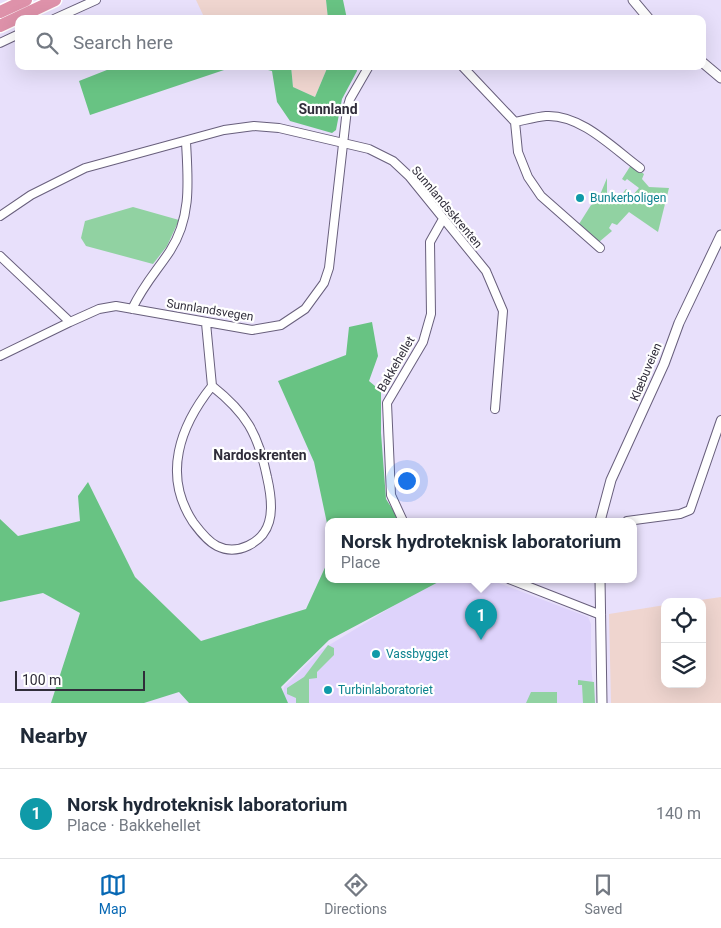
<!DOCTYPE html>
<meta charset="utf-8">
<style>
:root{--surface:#fff;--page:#f6f6f7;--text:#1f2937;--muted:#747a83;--line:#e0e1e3;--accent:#0768b4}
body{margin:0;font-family:Roboto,sans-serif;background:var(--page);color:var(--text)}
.controls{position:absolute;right:15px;bottom:15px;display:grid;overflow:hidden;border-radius:10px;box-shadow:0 5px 20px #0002}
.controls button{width:45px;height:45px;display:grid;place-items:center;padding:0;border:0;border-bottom:1px solid var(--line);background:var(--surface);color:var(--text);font:25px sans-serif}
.scale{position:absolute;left:15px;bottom:12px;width:130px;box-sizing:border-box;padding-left:5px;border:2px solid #302d3a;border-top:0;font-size:14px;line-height:18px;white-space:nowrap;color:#302d3a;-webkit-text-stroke:4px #fff;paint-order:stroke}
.you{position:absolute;left:406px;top:480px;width:18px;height:18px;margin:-12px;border:4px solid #fff;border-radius:50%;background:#1a73e8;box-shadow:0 0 0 8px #1a73e833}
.badge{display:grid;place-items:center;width:32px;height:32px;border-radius:50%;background:var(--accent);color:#fff;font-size:16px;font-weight:700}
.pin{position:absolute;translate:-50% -41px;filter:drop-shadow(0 1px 2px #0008)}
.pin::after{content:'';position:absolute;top:26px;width:18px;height:15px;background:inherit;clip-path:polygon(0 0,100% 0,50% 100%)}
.popup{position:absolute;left:325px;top:518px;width:312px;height:65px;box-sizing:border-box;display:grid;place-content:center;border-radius:10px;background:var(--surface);filter:drop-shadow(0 1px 4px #0005);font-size:16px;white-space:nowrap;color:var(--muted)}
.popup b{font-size:19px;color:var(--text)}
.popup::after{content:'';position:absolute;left:50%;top:100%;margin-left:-10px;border:10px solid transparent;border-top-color:var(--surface)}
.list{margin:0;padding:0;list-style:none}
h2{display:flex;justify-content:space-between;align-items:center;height:65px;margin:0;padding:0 20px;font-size:21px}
h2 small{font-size:16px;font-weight:400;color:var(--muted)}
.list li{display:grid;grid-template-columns:32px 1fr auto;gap:15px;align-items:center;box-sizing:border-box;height:90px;padding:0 20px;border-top:1px solid var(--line)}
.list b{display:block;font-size:19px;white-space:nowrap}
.list p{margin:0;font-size:16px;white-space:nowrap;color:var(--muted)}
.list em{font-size:16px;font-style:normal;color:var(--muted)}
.icon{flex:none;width:28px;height:28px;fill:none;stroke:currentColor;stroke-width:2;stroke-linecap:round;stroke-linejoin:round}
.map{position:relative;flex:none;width:721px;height:703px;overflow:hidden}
.search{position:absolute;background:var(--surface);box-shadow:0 5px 20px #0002;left:15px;right:15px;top:15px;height:55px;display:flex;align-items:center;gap:12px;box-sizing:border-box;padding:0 18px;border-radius:10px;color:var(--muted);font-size:19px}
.sheet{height:155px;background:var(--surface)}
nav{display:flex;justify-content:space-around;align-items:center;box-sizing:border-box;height:70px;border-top:1px solid var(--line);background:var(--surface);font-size:14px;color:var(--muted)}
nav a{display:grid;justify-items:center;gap:2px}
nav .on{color:var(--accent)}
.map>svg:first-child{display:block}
.industrial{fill:#efd5cf}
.built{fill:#ded3fb}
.green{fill:#91d2a2}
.forest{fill:#68c383}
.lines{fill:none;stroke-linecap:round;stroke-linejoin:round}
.minor-casing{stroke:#685f7c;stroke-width:10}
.tertiary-casing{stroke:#685f7c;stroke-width:11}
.trunk-casing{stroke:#fff;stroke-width:15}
.minor{stroke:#fff;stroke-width:8}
.tertiary{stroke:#fff;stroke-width:9}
.trunk{stroke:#de92aa;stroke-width:12}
.culture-dot{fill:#0f9aa8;stroke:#fff;stroke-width:2}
.labels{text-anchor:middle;stroke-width:4.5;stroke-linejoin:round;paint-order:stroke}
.culture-label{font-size:12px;fill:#0d838f;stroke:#fff;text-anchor:start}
.street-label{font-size:12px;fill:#302d3a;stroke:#fff}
.neighbourhood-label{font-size:14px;font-weight:bold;fill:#302d3a;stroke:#fff}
</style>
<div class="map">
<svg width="721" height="703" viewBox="0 0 721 703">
<rect width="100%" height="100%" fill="#e8e0fb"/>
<path class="industrial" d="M196 0H326L328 19H205Z
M291 66H328L315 97 293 87Z
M721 597V703H611L609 614 665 605V684H702V602H687Z"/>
<path class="built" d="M488 579 588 617 591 624V666L595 703H282L284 687 321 650 431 583 447 581 483 582Z"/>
<path class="green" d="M631 165 644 174 642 179 649 187 669 188 658 232 629 212 617 225 612 223 609 228 612 231 599 242 579 224 591 205 597 202 607 178V195L616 199 618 196 620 197 626 189 633 195 639 188 627 179 625 181 622 179Z
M133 207 179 220 167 246 153 264 86 246 81 238 85 221Z
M328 645 334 648V655L317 672V678L309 679V703H296V698L287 694V688L304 677Z
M578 680 594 682 595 703H583L582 685H578Z
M531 692H557V703H526Z"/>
<path class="forest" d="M326 0H343L347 19H328Z
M117 66H230V68L90 115 79 81Z
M252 66H291L293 87 315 97 328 66H356L357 71 342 99 336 130 332 133 290 121 277 102 272 71Z
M372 322 378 356 369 381 381 391V433L386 499 400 521H328V528L314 462 278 381 346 355 349 327Z
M88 482 135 577 201 641 306 609 328 561V579H444L329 640 281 687 288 703H189L179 692 144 703H51L80 613 43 593 0 602V519L18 536 80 521 78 496Z"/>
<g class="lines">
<g class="minor-casing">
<path id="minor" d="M54 19 96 0
M0 43 19 34
M462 66 515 122 518 152 528 177 541 196 600 248
M515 122C525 120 536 117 546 116 581 114 614 149 640 168
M0 216 31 195 85 168 224 130 254 126 279 128 369 149 393 161 409 176 486 271 503 311 495 409
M0 256 70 322 99 309 116 306 252 330 281 325 305 309 324 283 329 268 347 109 350 99 369 66
M132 309C144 284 156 272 170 251 192 217 188 180 186 142
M206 323 212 386C180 426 162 475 193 522 199 530 207 541 217 546 237 556 263 543 269 522 273 509 270 490 267 477 258 433 246 413 212 386
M0 356 70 322
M403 521 391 495 387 403 423 342 431 314 430 242 443 219
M627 521 680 514 690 510 721 420
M509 579 601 615"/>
</g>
<g class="tertiary-casing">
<path id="tertiary" d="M633 0 649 19
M702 62 721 78
M600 521 611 480 664 364 679 323 721 235
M600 579 602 703"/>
</g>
<g class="trunk-casing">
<path id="trunk" d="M0 12 26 0
M0 26 55 0"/>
</g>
<use href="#minor" class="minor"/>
<use href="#tertiary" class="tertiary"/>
<use href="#trunk" class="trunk"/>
</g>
<g class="culture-dot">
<circle cx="580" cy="198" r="5"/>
<circle cx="376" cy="654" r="5"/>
<circle cx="328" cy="690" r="5"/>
</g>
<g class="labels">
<g class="culture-label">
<text x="590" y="202">Bunkerboligen</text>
<text x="386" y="658">Vassbygget</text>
<text x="338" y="694">Turbinlaboratoriet</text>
</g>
<g class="street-label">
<text transform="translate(447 207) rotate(50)" y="4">Sunnlandsskrenten</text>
<text transform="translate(210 310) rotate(9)" y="4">Sunnlandsvegen</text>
<text transform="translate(396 364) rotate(-60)" y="4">Bakkehellet</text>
<text transform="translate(646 372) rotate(-67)" y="4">Klæbuveien</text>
</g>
<g class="neighbourhood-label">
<text x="328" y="114">Sunnland</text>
<text x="260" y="460">Nardoskrenten</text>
</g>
</g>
</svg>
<div class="controls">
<button><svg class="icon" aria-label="locate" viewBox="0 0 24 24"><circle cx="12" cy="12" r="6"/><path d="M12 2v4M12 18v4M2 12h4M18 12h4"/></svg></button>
<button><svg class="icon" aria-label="layers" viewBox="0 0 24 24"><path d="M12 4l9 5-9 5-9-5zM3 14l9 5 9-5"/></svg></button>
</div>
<div class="scale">100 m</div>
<div class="you"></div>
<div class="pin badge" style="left:481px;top:640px;background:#0f9aa8">1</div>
<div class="popup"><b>Norsk hydroteknisk laboratorium</b>Place</div>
<div class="search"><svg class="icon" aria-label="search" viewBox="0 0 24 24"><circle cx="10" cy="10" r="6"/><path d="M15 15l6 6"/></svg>Search here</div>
</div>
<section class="sheet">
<h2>Nearby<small></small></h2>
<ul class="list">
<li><span class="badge" style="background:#0f9aa8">1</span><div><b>Norsk hydroteknisk laboratorium</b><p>Place · Bakkehellet</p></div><em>140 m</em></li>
</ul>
</section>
<nav>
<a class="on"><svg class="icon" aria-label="map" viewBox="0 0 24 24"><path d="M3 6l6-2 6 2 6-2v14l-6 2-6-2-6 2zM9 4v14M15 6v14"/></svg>Map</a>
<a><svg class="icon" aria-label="directions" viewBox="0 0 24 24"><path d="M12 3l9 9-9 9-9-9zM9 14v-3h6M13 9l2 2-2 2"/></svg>Directions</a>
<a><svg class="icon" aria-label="saved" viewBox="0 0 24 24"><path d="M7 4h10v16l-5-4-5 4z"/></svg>Saved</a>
</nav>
